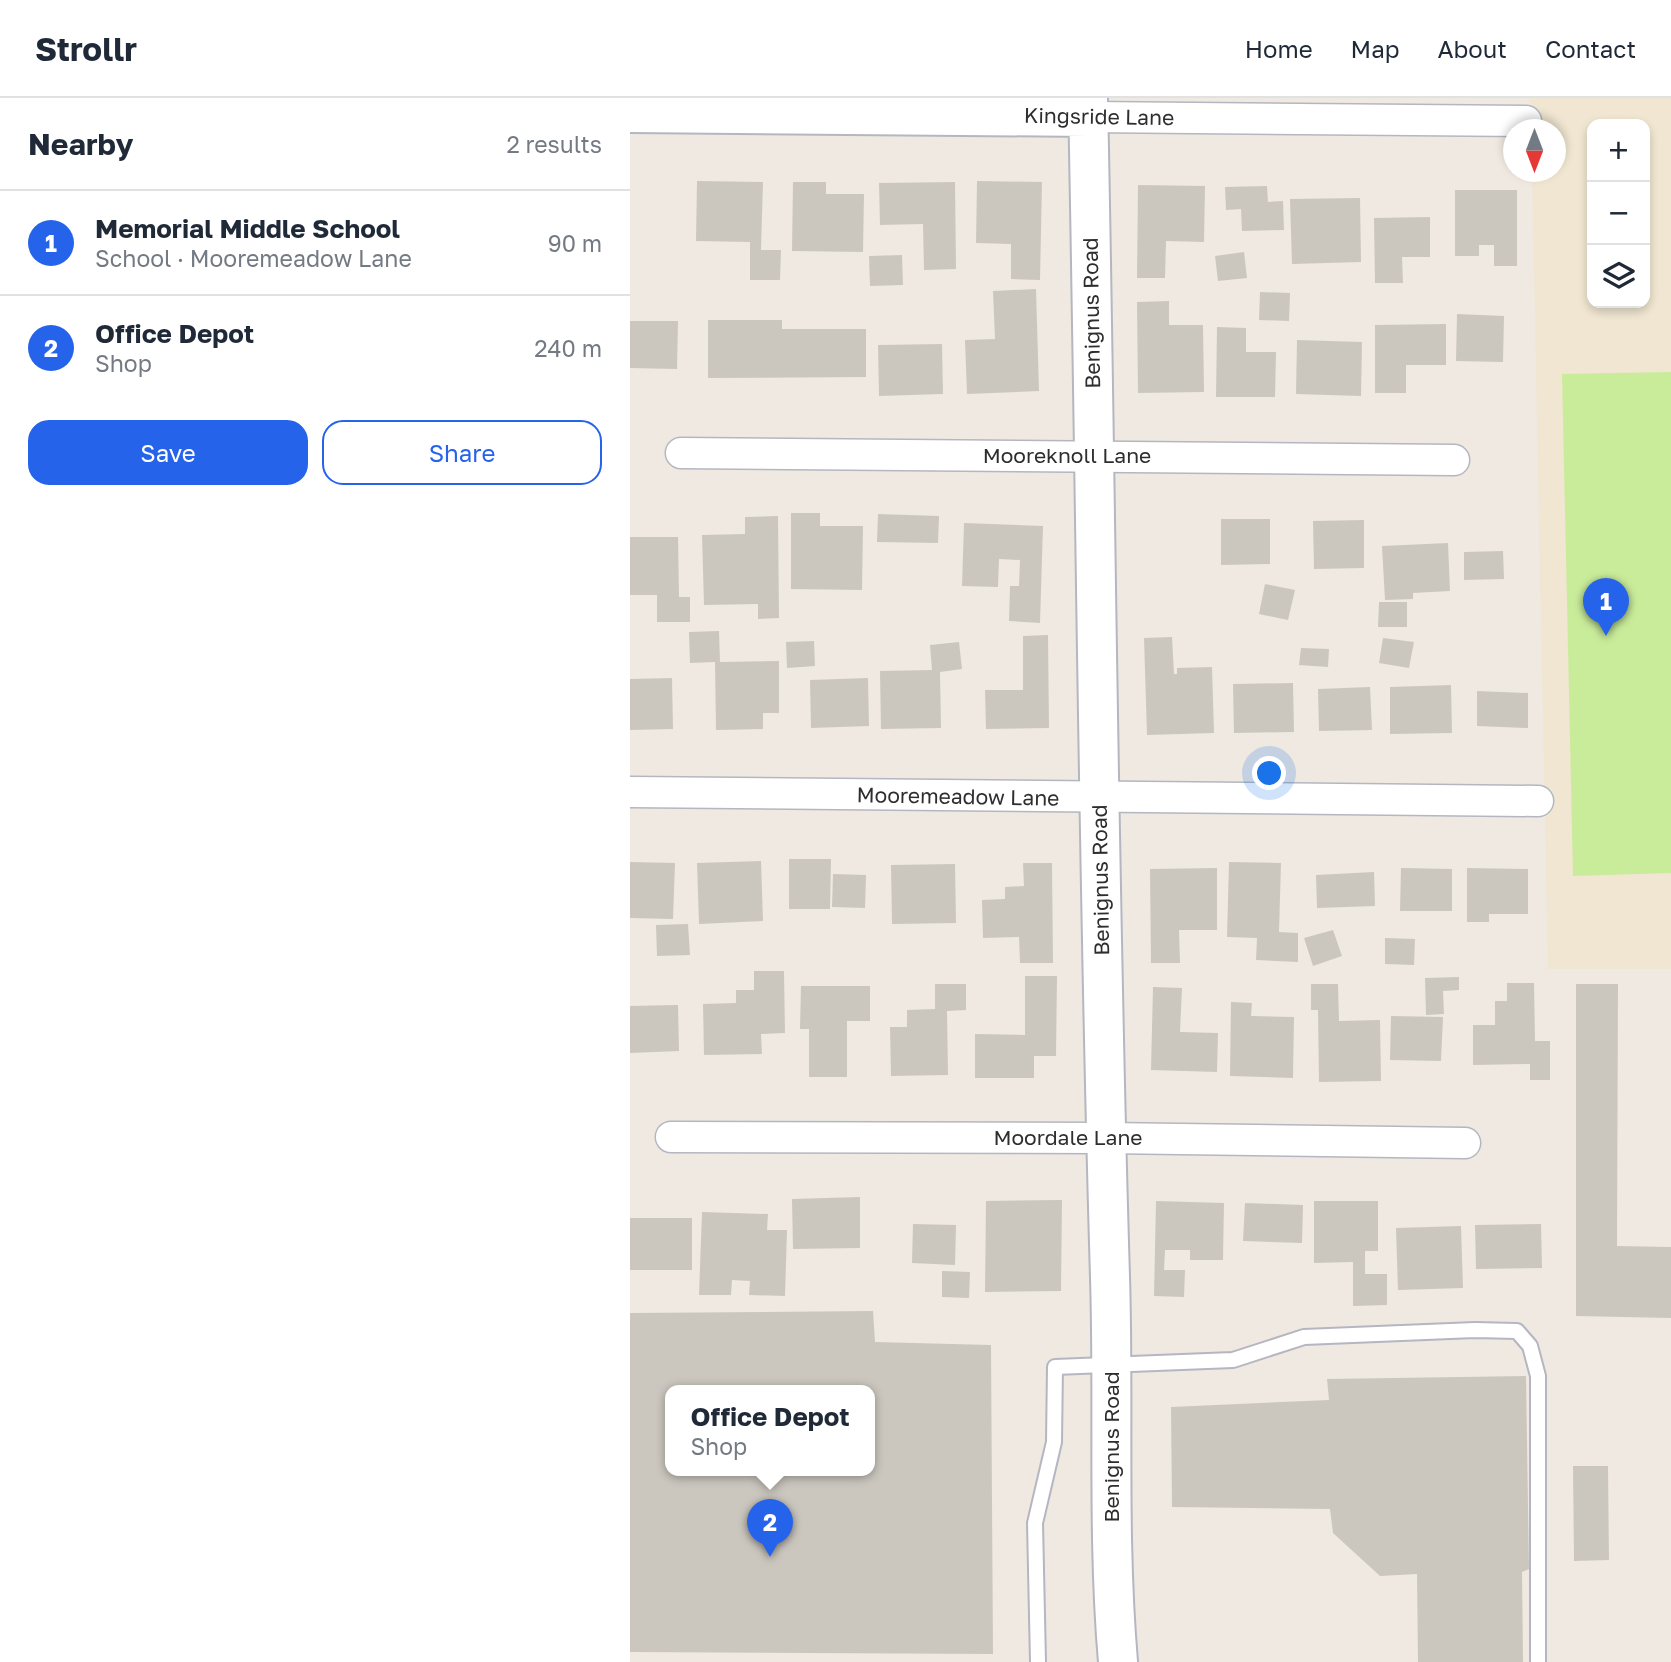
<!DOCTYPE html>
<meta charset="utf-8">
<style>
:root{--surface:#fff;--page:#f2f2f3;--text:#1f2937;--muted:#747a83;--line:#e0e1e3;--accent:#2563eb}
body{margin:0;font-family:"Golos Text",sans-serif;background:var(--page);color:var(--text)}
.controls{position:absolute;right:21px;top:21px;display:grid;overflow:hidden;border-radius:14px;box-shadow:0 4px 10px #0003}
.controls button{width:63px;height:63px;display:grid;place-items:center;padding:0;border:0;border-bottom:2px solid var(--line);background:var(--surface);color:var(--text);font:35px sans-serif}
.compass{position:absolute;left:873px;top:21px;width:63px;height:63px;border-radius:50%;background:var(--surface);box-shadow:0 4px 10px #0003;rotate:180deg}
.you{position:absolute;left:640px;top:676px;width:24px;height:24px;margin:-18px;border:5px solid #fff;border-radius:50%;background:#1a73e8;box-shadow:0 0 0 10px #1a73e833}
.badge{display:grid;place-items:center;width:46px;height:46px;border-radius:50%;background:var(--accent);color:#fff;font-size:23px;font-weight:700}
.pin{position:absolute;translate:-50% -58px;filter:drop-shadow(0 2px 4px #0008)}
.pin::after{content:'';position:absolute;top:37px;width:24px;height:21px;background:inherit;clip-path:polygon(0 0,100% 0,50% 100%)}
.popup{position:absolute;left:35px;top:1287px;width:210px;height:91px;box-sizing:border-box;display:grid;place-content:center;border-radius:14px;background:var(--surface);filter:drop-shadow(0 2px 5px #0005);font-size:23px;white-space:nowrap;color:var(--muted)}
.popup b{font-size:26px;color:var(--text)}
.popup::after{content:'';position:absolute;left:50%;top:100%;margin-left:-14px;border:14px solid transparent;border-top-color:var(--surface)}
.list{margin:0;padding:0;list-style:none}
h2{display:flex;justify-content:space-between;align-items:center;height:91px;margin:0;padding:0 28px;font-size:30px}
h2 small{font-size:23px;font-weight:400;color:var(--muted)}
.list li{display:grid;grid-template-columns:46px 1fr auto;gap:21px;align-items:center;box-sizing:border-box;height:105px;padding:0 28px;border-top:2px solid var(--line)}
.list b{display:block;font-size:26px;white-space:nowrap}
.list p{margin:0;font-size:23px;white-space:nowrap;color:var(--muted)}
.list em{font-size:23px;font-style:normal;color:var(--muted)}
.actions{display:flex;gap:14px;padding:21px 28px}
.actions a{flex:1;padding:16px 0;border:2px solid var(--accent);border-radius:21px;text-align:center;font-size:24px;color:var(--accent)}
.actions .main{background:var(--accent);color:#fff}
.icon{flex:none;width:38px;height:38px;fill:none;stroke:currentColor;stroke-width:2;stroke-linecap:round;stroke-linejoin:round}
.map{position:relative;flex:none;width:1041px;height:1564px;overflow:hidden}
header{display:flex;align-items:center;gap:42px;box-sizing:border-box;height:98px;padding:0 35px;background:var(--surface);border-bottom:2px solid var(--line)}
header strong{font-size:33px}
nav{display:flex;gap:38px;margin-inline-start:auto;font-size:24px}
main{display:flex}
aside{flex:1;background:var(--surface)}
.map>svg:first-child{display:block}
.education{fill:#f0e6d1;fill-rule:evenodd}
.pitch{fill:#c9ec9a}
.building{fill:#cbc7bf;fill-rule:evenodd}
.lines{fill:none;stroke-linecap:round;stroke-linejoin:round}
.lane-casing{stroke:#b4b7c1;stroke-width:18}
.street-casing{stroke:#b4b7c1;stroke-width:33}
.secondary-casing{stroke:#b4b7c1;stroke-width:42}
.lane{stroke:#fff;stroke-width:14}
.street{stroke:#fff;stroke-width:30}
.secondary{stroke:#fff;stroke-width:38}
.labels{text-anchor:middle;stroke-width:7;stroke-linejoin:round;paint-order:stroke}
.street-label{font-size:21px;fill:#2e2e2e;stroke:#fff}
</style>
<header>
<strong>Strollr</strong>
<nav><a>Home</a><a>Map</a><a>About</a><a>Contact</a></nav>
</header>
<main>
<aside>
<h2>Nearby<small>2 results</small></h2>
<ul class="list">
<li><span class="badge">1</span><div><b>Memorial Middle School</b><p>School · Mooremeadow Lane</p></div><em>90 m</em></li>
<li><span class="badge">2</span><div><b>Office Depot</b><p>Shop</p></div><em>240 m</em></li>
</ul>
<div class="actions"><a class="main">Save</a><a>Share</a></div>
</aside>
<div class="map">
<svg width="1041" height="1564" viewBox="0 0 1041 1564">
<rect width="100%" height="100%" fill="#efe9e1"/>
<path class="education" d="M900 0H1041V871H918L902 74H926V32L901 31ZM962 26H1015V205H962Z"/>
<path class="pitch" d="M1041 274V775L943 778 932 276Z"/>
<path class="building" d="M67 83 133 84 131 152H151L150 182H120V144L66 143Z
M347 83 412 84 410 182 381 181V146L346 145Z
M163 84H196V96H234L233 154 162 153Z
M325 84 326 171 294 172 293 126 250 127 249 85Z
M508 87 575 88 574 144 536 143 535 180H507Z
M637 88 638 104 653 103 654 132 612 133 611 111 596 112 595 89Z
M825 92H887V168H864V147H849V158H825Z
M730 100 731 164 662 166 660 101Z
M800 119V159H772L773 185H745L744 120Z
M614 154 617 180 588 183 585 158Z
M272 157 273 187 240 188 239 158Z
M406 191 409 293 337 296 335 242 365 241 363 193Z
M630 194 660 195 659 223 629 222Z
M539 203V227H573L574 294 508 295 507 204Z
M827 216 874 218 873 264 826 263Z
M78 222H152V231H236V279L78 280Z
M0 223H48L47 271 0 270Z
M816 226V267H776V295H745V227Z
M587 229 616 230V254H646L645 299H586Z
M667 242 732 244 731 298 666 296Z
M312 246 313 296 249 298 248 247Z
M161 415H190V428H233L232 492 161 491Z
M248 416 309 418 308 445 247 444Z
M148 418 149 520 128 521V506L74 507 72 437 115 436V419Z
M591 421H640V466L591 467Z
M734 422V470L684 471 683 423Z
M334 425 413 428 410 525 379 523 380 488H389L390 462 369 461 368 489 332 488Z
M0 439H48L49 499H60V524H27V497H0Z
M818 445 820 493 783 495V501L755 502 752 448Z
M873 453 874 481 834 482V454Z
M635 486 665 492 658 522 629 516Z
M749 504H777V529H748Z
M89 533 90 564 149 563V615H133V631L86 632 85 564 60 565 59 534Z
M418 537 419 630 356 631 355 592H393V538Z
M542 539 544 576H547V570L582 569 584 635 517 637 514 540Z
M753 540 784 544 779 570 749 565Z
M184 543 185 568 157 570 156 544Z
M329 544 332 571 310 574 311 630 251 631 250 573 302 572 300 547Z
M671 550 699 551 698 569 669 567Z
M42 580 43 631 0 632V581Z
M238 580 239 628 181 630 180 582Z
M663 585 664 634 604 635 603 586Z
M821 587 822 635 760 636V589Z
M740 589 742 632 689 633 688 591Z
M847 593 898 595V630L847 628Z
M159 761H201L200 811H159Z
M131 763 133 823 69 826 67 765Z
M0 764 45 765 43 821 0 820Z
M599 764 651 765 649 834 668 835V864L626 862 627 840 597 839Z
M393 765H422L423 865H390L389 839 353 840 352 802 375 801V789L394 788Z
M325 766 326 825 262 826 261 767Z
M587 770V832H549L550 865H521L520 771Z
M771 770 822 771V813H770Z
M837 770 898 771V816H859V824H837Z
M744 774 745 808 687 810 686 777Z
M203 776 236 777 235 810 202 809Z
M58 826 60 857 27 858 26 827Z
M703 832 712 858 683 868 674 840Z
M755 840 785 841 784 867 755 866Z
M124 873H154L155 935 131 936 132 956 74 957 73 906 106 905V892H124Z
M395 878H427L426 958H404V980H345V936L395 937Z
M829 879V892L813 893 814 916 796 917 795 880Z
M877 885H904L905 943H920V982H900V966L843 967V927H865V903H877Z
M305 886H336V912L317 913 318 977 261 978 260 929H277V912L305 911Z
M681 886H708L709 923 750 922 751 983 689 984 688 912H681Z
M946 886H988L987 1148 1041 1149V1220L946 1218Z
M171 888H240V923H217V979H179V931H170Z
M523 889 552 890 550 934 588 935 587 974 521 972Z
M601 904 622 905 621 918 664 919 663 980 600 978Z
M48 907 49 953 0 955V908Z
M761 918 813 919 811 963 760 962Z
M230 1099V1150L163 1151 162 1101Z
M432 1102 431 1193 355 1194 356 1103Z
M526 1103 594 1105 593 1162H560V1152H535L534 1172H555L554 1199 524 1198Z
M684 1103H748V1153H735V1176H757V1207L723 1208V1164L684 1165Z
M615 1105 673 1107 672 1145 613 1143Z
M72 1114 138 1116 137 1132H157L155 1198 119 1197 120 1183 102 1182 101 1197H69Z
M0 1120H62V1172H0Z
M283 1126 326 1127 325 1167 282 1165Z
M911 1126 912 1170 846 1171 845 1127Z
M831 1128 833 1190 768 1192 766 1130Z
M312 1173 340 1174 339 1200 312 1199Z
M243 1213 245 1244 361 1247 363 1556 0 1554V1215ZM40 1293H240V1373H40Z
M896 1278 899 1471 892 1474 893 1564H788L787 1476 750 1478 703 1435 700 1411 542 1409 541 1309 699 1302 697 1281Z
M943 1368H978L979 1462 944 1463Z"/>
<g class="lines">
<g class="lane-casing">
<path id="lane" d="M408 1564 405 1425 424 1344 425 1269 603 1262 674 1239 845 1232 887 1233 900 1248 908 1278V1564"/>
</g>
<g class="street-casing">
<path id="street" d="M459 19 896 23
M51 355 824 362
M0 694 908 703
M41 1039 476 1040 835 1045"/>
</g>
<g class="secondary-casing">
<path id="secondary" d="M458 0C466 393 468 786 480 1179 484 1307 477 1436 488 1564
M0 15 459 19"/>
</g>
<use href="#lane" class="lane"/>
<use href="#street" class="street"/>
<use href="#secondary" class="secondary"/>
</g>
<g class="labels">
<g class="street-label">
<text transform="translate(469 19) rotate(1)" y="7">Kingsride Lane</text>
<text transform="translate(462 215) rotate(-91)" y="7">Benignus Road</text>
<text x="437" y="365">Mooreknoll Lane</text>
<text transform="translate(328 699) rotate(1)" y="7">Mooremeadow Lane</text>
<text transform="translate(471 782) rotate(-91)" y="7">Benignus Road</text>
<text x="438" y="1047">Moordale Lane</text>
<text transform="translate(482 1349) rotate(-90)" y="7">Benignus Road</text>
</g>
</g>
</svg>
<div class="controls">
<button>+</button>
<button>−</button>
<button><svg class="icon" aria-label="layers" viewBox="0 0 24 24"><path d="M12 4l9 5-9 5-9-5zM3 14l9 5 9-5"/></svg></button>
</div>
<svg class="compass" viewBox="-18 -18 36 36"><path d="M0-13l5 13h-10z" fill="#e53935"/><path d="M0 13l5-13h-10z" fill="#747a83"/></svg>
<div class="you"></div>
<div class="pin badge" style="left:976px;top:538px">1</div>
<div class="pin badge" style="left:140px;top:1459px">2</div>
<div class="popup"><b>Office Depot</b>Shop</div>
</div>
</main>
